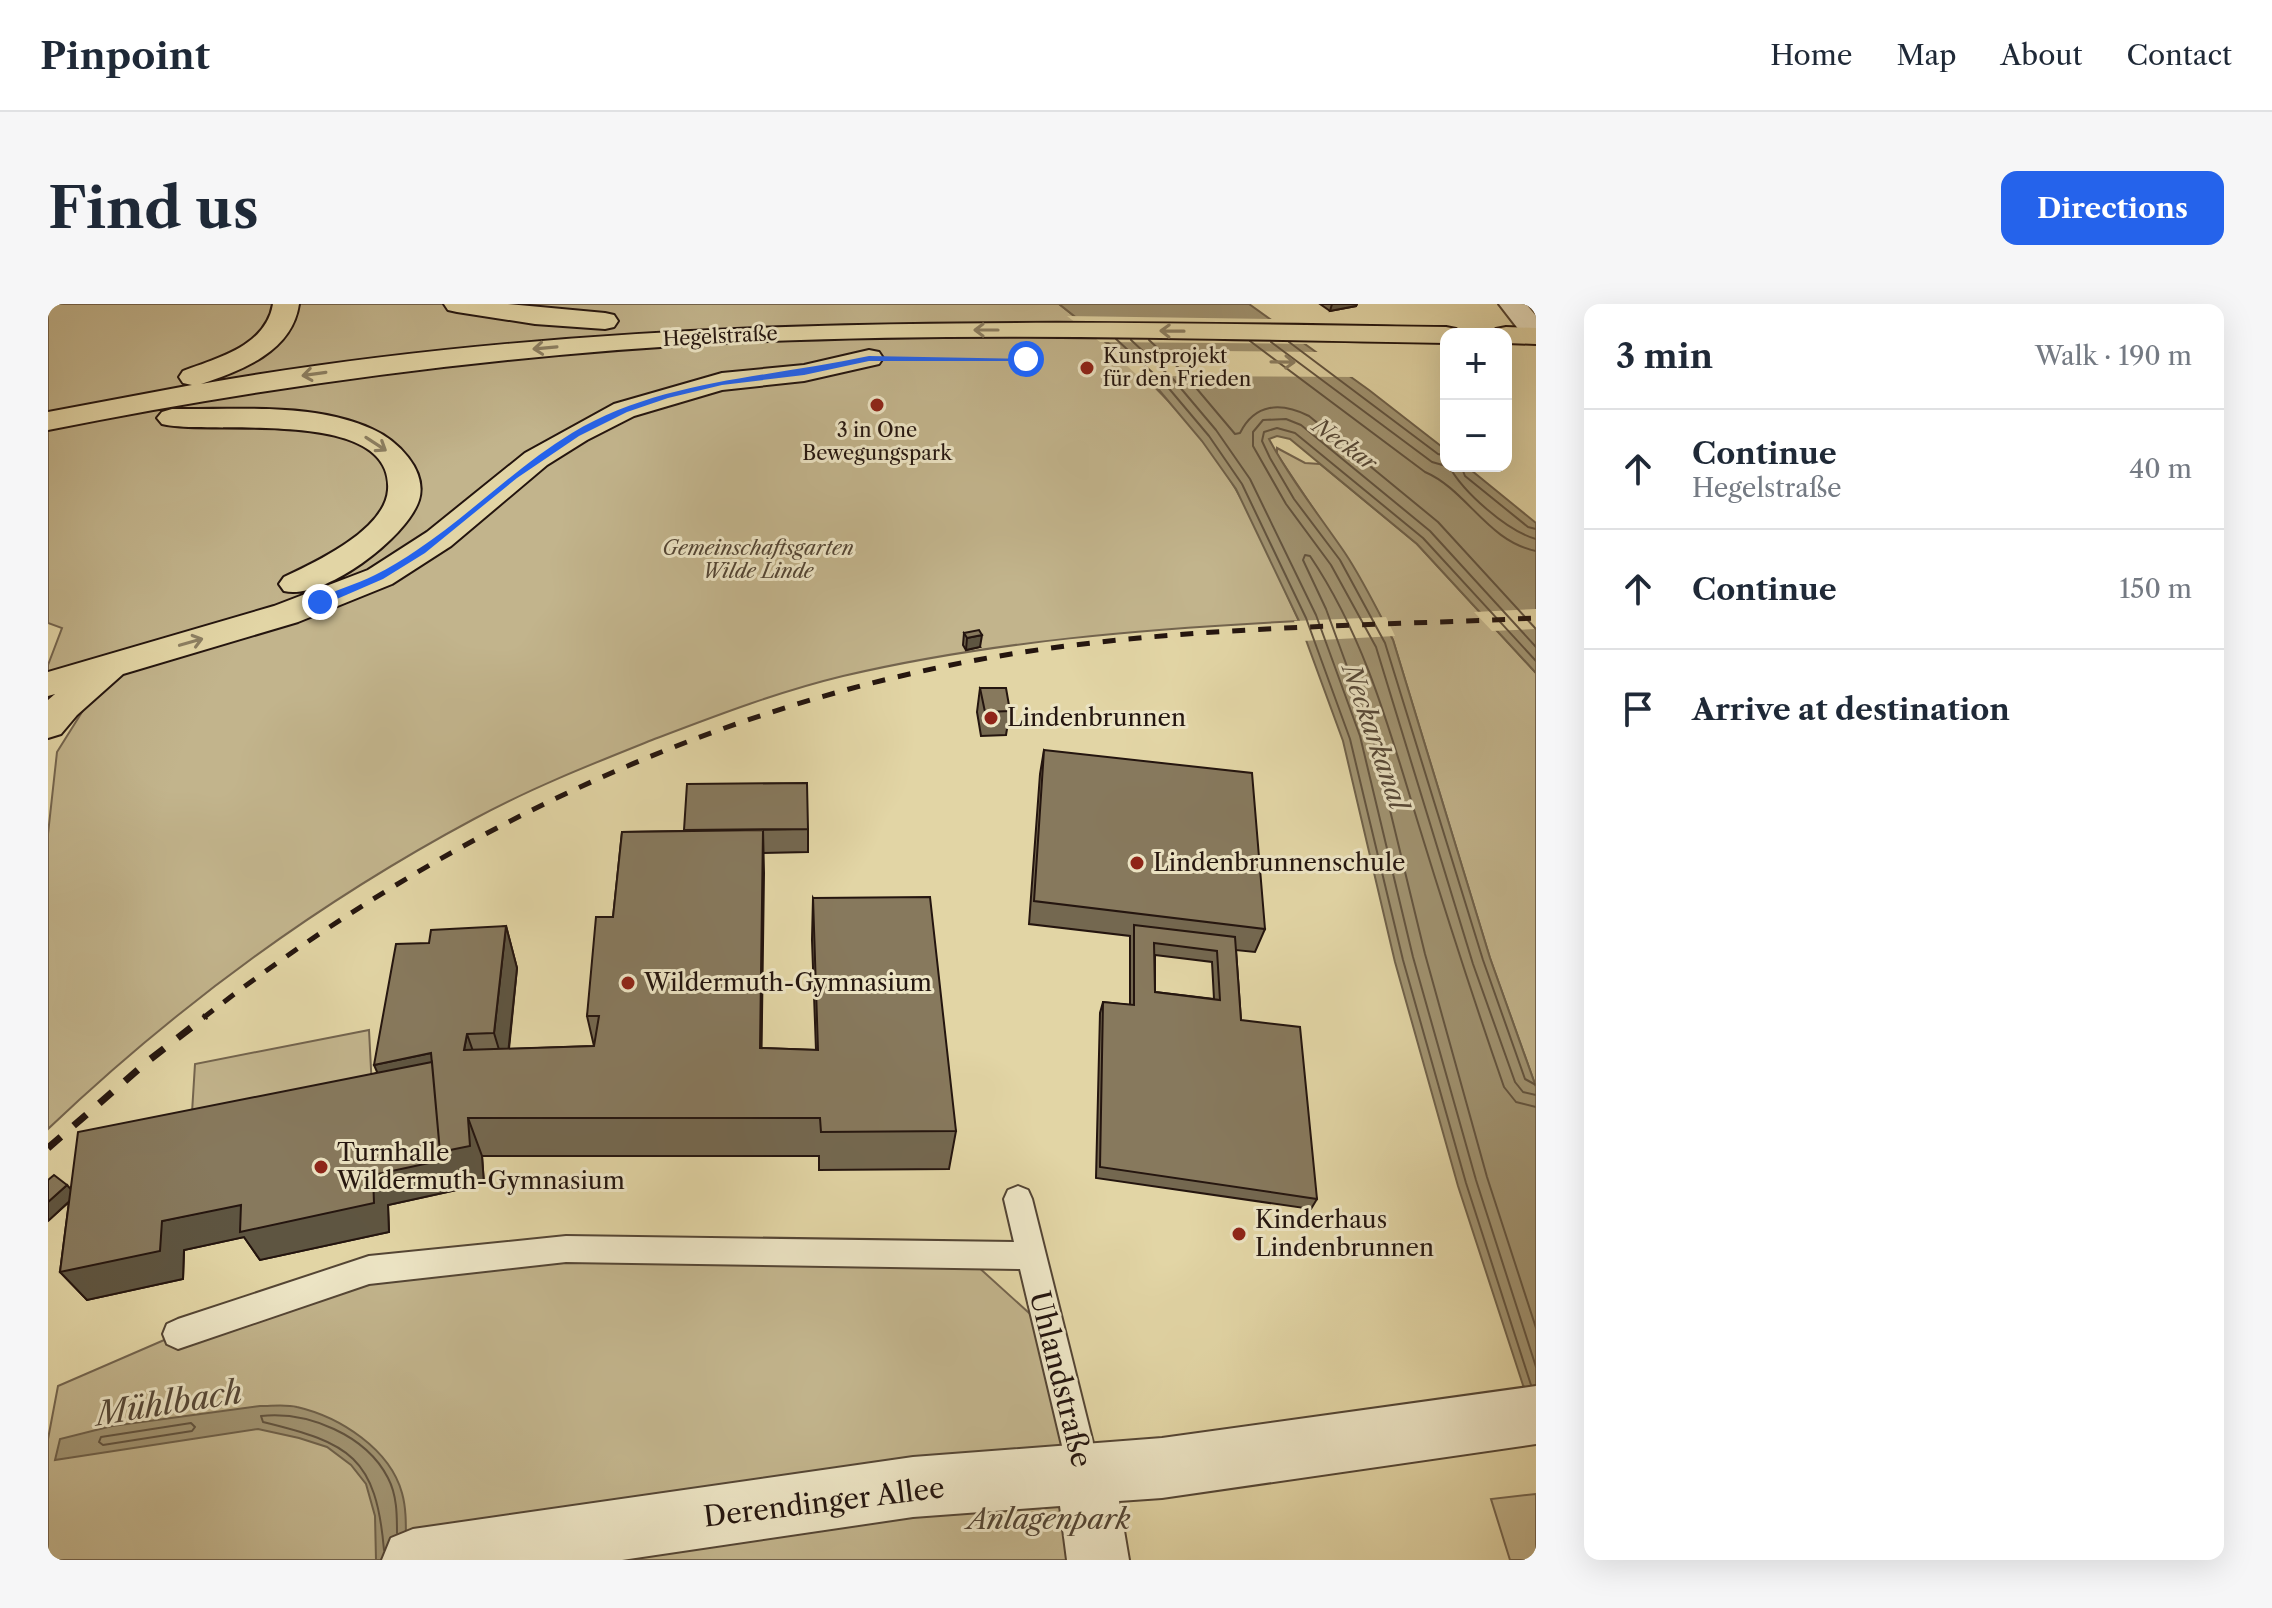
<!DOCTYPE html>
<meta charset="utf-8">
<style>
:root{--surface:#fff;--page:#f6f6f7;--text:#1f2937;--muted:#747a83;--line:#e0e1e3;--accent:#2563eb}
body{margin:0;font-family:"Libre Caslon Text",serif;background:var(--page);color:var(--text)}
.controls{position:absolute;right:24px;top:24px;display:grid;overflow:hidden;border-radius:16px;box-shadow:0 8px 32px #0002}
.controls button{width:72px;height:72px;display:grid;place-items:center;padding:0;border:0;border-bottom:2px solid var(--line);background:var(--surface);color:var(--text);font:40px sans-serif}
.stop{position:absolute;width:24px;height:24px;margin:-18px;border:6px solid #2563eb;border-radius:50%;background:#fff}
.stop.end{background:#2563eb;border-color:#fff;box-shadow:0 2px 8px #0008}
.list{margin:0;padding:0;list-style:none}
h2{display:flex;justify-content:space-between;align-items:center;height:104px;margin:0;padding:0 32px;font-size:34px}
h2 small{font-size:26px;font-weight:400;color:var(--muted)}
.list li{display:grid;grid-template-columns:52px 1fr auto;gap:24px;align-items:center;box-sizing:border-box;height:120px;padding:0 32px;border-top:2px solid var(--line)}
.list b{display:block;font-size:30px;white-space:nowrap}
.list p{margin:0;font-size:26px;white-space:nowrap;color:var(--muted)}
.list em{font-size:26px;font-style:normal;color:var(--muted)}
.icon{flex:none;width:44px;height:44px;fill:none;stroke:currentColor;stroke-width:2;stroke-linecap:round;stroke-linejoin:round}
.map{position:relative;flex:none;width:1488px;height:1256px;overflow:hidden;border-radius:16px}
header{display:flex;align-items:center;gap:48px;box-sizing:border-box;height:112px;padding:0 40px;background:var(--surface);border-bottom:2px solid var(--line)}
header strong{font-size:38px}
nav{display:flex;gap:44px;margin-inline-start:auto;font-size:28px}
.intro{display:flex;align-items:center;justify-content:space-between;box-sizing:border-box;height:192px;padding:0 48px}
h1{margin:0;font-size:56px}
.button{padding:20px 36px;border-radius:16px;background:var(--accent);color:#fff;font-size:28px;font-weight:700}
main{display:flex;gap:48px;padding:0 48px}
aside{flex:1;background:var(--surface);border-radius:16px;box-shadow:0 8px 32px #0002}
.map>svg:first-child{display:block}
.green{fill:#c2b48c;stroke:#73644e;stroke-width:2}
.water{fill:#a19472;stroke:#6f614a;stroke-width:2}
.pier{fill:#e2d5a5}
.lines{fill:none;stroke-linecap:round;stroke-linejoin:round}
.shore{stroke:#625440;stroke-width:2}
.service-casing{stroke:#544534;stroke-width:4}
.minor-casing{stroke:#544534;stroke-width:4}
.primary-casing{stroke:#24150f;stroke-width:4}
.service{fill:#ece4c4;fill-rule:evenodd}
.minor{fill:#ece4c4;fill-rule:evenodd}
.primary{fill:#e2d5a5;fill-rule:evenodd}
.rail-far1{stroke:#24150f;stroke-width:5;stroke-dasharray:13 13;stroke-linecap:butt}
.rail{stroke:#24150f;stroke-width:7;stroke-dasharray:17 17;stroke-linecap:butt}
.wall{fill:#746850;stroke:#24150f;stroke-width:2;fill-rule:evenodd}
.shaded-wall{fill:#5e5541;stroke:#24150f;stroke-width:2}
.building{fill:#87795d;stroke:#24150f;stroke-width:2;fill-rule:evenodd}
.oneway{stroke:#8c7f62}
.route{fill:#2563eb}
.poi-dot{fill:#8f2418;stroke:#ece4c4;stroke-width:3}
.labels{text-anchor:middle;stroke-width:6;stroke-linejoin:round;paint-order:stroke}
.far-street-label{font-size:20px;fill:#24150f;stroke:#ece4c4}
.far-poi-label{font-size:20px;fill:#24150f;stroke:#ece4c4;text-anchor:start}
.far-park-label{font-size:20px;font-style:italic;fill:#534534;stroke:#ece4c4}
.far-water-label{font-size:22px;font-style:italic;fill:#564837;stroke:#ece4c4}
.poi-label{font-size:24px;fill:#24150f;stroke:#ece4c4;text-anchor:start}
.water-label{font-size:26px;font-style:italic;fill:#564837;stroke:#ece4c4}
.near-street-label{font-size:28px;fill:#24150f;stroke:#ece4c4}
.near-park-label{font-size:28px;font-style:italic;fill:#534534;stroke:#ece4c4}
.near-water-label{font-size:32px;font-style:italic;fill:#564837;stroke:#ece4c4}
</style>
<header>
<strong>Pinpoint</strong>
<nav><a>Home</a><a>Map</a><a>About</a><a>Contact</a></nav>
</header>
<div class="intro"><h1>Find us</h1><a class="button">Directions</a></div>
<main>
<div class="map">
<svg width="1488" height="1256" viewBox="0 0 1488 1256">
<rect width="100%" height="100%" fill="#e2d5a5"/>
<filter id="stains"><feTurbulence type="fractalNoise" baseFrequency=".0025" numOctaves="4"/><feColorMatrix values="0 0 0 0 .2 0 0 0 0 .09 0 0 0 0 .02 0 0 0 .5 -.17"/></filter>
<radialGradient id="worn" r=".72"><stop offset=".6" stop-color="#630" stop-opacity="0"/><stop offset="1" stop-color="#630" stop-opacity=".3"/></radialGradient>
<path class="green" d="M0 0H1011C1078 53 1143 110 1187 184 1212 226 1230 273 1251 317 1097 325 945 337 795 372 729 388 667 412 604 436 544 460 483 484 426 515 271 598 127 704 0 825V530L9 448 34 408 0 397V361L14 324 0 319Z
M1229 144 1257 159 1272 160 1369 240 1488 369V783L1442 654 1345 336C1312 270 1269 211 1229 150Z
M321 726 325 804 142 841 147 760Z
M518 945 917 951 1002 1028 1050 1256H0V1135L10 1082 130 1030 321 966Z
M1488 1190V1256H1462L1443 1195Z"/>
<path class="water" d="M1011 0H1201L1321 86 1398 146V162H1418L1488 219V369L1369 240 1242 135 1229 132 1221 135C1243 176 1271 211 1297 249 1315 276 1330 307 1345 336L1442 654 1488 783V1121L1410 882 1347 658 1295 437 1251 317 1188 185 1154 137 1111 86 1064 42Z
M212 1102C224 1102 238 1100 249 1103 292 1113 342 1145 354 1189 360 1210 357 1234 358 1256H328L327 1212 318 1180 303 1161 279 1143 251 1134 210 1125 7 1156 12 1135 64 1122Z"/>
<path class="pier" d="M1019 12 1229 15 1264 40 1052 38Z
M1062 46 1275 48 1310 73 1090 72Z
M1488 305V325L1444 327 1426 308Z
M1338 313 1347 332 1254 337 1246 317Z"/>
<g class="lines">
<path class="shore" d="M1068 35 1118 81 1161 132 1194 180 1258 314 1302 435 1355 656 1418 879 1483 1081
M1083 36 1125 75 1168 126 1202 175 1268 311 1312 432 1365 653 1428 876 1488 1063
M1101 36 1133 66 1187 130 1192 129C1207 99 1233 98 1261 112L1390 218 1488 325
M1202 37 1377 168C1419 186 1439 237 1488 247
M1223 38 1384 158 1398 162
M1241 38 1390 150 1398 152
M1401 162C1415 188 1459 227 1488 235
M1413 162 1417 172 1480 223 1488 225
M1488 343 1382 227 1253 121 1238 115 1215 116 1205 128V142L1238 200 1283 261 1328 343 1425 660 1467 778 1475 788 1488 791
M1488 357 1375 234 1247 129 1229 124 1216 128 1214 137 1222 154 1246 195 1292 256 1337 339 1435 656 1477 775 1488 781
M1488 803 1468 798 1456 783C1426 697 1398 610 1371 522 1342 428 1318 335 1262 252L1257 251 1255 256 1278 305 1323 428 1377 650 1439 873 1488 1024
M143 1119 147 1123 144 1127 55 1141 51 1138 53 1133Z
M336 1246C328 1153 302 1139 215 1118L213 1112C260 1107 318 1131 340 1174 349 1191 349 1211 349 1229"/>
<g class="service-casing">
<path id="service" d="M970 882 980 886 984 895 1053 1171 1048 1182 1037 1187 1026 1182 1021 1171 972 965 518 958 321 980 130 1045 119 1040 115 1030 119 1020 130 1015 321 952 518 932 966 938 956 895 960 886Z"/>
</g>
<g class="minor-casing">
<path id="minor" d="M1451 0H1478L1488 12V37L1478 35Z
M1488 1082V1140L1114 1194 1071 1197 1081 1256H1019L1012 1202 865 1213 574 1256H334L343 1234 365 1225 865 1153 1114 1134Z"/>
</g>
<g class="primary-casing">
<path id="primary" d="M225 0H251C244 48 194 66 153 80 568 7 979 17 1398 23L1408 25 1411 30H1398V39C1158 35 918 27 678 39 450 51 224 81 0 126V108L144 81 135 79 131 73 135 67C170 54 218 42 225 0Z
M396 0H460L557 9 566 11 570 17 566 23 557 25 487 20 409 8 400 6Z
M1458 23 1488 24V40L1458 39V30H1445L1448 25Z
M821 46 831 48 835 54 831 60 756 77 674 86 586 112 539 136 499 161 403 242 344 280 250 318 75 370 29 411 13 430 0 434V396L7 390 0 392V368L226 302 320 266 379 228 477 149 566 100 674 69 756 61Z
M124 105C189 106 264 98 324 125 349 136 380 166 371 196 359 234 275 297 236 287L231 280 236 273C268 258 337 226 340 186 346 101 161 132 114 120L109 114 114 108Z"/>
</g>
<use href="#service" class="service"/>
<use href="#minor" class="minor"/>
<use href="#primary" class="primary"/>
<path class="rail-far1" d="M155 714C380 539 638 412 918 358 1105 322 1299 323 1488 314"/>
<path class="rail" d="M0 844 100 757 158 712"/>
</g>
<path class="wall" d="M1272 0H1309L1308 2 1282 7Z
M916 329 932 343 918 346 915 341Z
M932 384 962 407 958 431 933 432 929 408Z
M996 446 1217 625 1207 648 1188 646 1193 716 1269 895 1263 905 1048 874 1052 709 1055 698 1082 701V632L981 620 992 470ZM1107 651 1164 658 1166 695 1107 688Z
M760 525V548L715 549 713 744 768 746 764 636 765 594 908 827 901 865 771 866V852H434L436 880 340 901 341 928 212 956 196 933 136 946 135 975 39 996 12 968 21 898 0 917 23 885 329 769 381 639 458 622 469 664 461 745 546 742 539 712 565 613 574 528Z"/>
<path class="shaded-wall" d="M1284 0H1309L1308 2 1282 7Z
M934 331 932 343 918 346 919 334Z
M715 526 716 569 713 784 712 744Z
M458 622 469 664 458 769 446 729Z
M419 730 433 770 416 746Z
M383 749 420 814 434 852 436 880 340 901 341 928 212 956 196 933 136 946 135 975 39 996 12 968 114 917 325 871 392 848 343 800 326 761Z
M19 881 28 891 0 917V898Z"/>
<path class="building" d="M931 326 934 331 919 334 916 329Z
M932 384H958L962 407 937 408Z
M996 446 1204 469 1217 625 986 597Z
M759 479 760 525 636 526 639 480Z
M715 526 712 744 770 746 765 594 882 593 908 827 773 828 772 814H420L422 842 392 848 383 749 326 761 348 640 381 639 383 626 458 622 446 729 419 730 416 746 546 742 551 712H539L548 613H565L574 528Z
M1086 621 1187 633 1193 716 1252 723 1269 895 1052 863 1055 698 1086 701ZM1106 639 1169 647 1172 696 1107 688Z
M384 758 392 848 395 856 325 871 326 899 192 928 193 901 114 917 112 947 12 968 30 828Z
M6 871 19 881 0 898V876Z"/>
<defs><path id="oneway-shaft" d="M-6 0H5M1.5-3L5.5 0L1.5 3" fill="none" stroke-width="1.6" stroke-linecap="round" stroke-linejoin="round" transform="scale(2)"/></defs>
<g class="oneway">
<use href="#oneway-shaft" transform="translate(938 26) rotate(180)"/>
<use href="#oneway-shaft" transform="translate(1124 27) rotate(-179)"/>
<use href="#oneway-shaft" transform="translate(497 44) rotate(175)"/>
<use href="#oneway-shaft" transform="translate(1235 58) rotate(1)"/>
<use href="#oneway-shaft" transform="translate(266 70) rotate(172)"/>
<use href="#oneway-shaft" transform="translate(328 140) rotate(33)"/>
<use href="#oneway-shaft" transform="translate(143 338) rotate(-16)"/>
</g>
<path class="route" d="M821 52 982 55 978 57H821L756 71 674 81 620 94 579 108 531 132 469 174 377 249 335 275 275 301 267 298C284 286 308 281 327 271 341 264 356 255 369 246 423 210 468 163 524 129 614 75 721 74 821 52Z"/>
<g class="poi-dot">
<circle cx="1039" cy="64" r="8"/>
<circle cx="829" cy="101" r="8"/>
<circle cx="943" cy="414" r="8"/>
<circle cx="1089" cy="559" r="8"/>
<circle cx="580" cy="679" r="8"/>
<circle cx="273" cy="863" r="8"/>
<circle cx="1191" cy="930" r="8"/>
</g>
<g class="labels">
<g class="far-street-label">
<text transform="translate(672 32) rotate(-3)" y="7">Hegelstraße</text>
</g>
<g class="far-poi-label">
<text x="1055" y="59">Kunstprojekt<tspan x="1055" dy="23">für den Frieden</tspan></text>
<text x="829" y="133" text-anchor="middle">3 in One<tspan x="829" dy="23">Bewegungspark</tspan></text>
</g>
<g class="far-park-label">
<text x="710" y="251">Gemeinschaftsgarten<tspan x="710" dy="23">Wilde Linde</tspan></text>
</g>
<g class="far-water-label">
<text transform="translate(1297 140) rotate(36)" y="8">Neckar</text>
</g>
<g class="poi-label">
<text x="959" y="422">Lindenbrunnen</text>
<text x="1105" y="567">Lindenbrunnenschule</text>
<text x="596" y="687">Wildermuth-Gymnasium</text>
<text x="289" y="857">Turnhalle<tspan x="289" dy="28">Wildermuth-Gymnasium</tspan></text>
<text x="1207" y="924">Kinderhaus<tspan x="1207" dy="28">Lindenbrunnen</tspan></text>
</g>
<g class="water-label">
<text transform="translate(1327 433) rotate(71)" y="9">Neckarkanal</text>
</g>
<g class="near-street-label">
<text transform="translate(1013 1075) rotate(76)" y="10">Uhlandstraße</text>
<text transform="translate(776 1198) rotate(-7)" y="10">Derendinger Allee</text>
</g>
<g class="near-park-label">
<text x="1001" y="1225">Anlagenpark</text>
</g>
<g class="near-water-label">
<text transform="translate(121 1099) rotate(-9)" y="11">Mühlbach</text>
</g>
</g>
<rect width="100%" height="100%" filter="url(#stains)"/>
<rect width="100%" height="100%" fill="url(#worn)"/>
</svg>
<div class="controls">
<button>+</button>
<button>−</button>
</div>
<div class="stop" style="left:978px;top:55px"></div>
<div class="stop end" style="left:272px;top:298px"></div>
</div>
<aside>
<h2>3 min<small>Walk · 190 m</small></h2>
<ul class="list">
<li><svg class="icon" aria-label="ahead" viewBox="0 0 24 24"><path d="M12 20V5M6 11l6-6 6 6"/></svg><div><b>Continue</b><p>Hegelstraße</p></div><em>40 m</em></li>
<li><svg class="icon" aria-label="ahead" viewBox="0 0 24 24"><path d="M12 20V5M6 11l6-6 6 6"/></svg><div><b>Continue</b></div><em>150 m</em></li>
<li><svg class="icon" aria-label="arrive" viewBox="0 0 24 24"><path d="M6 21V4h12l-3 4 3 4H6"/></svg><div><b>Arrive at destination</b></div></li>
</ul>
</aside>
</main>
